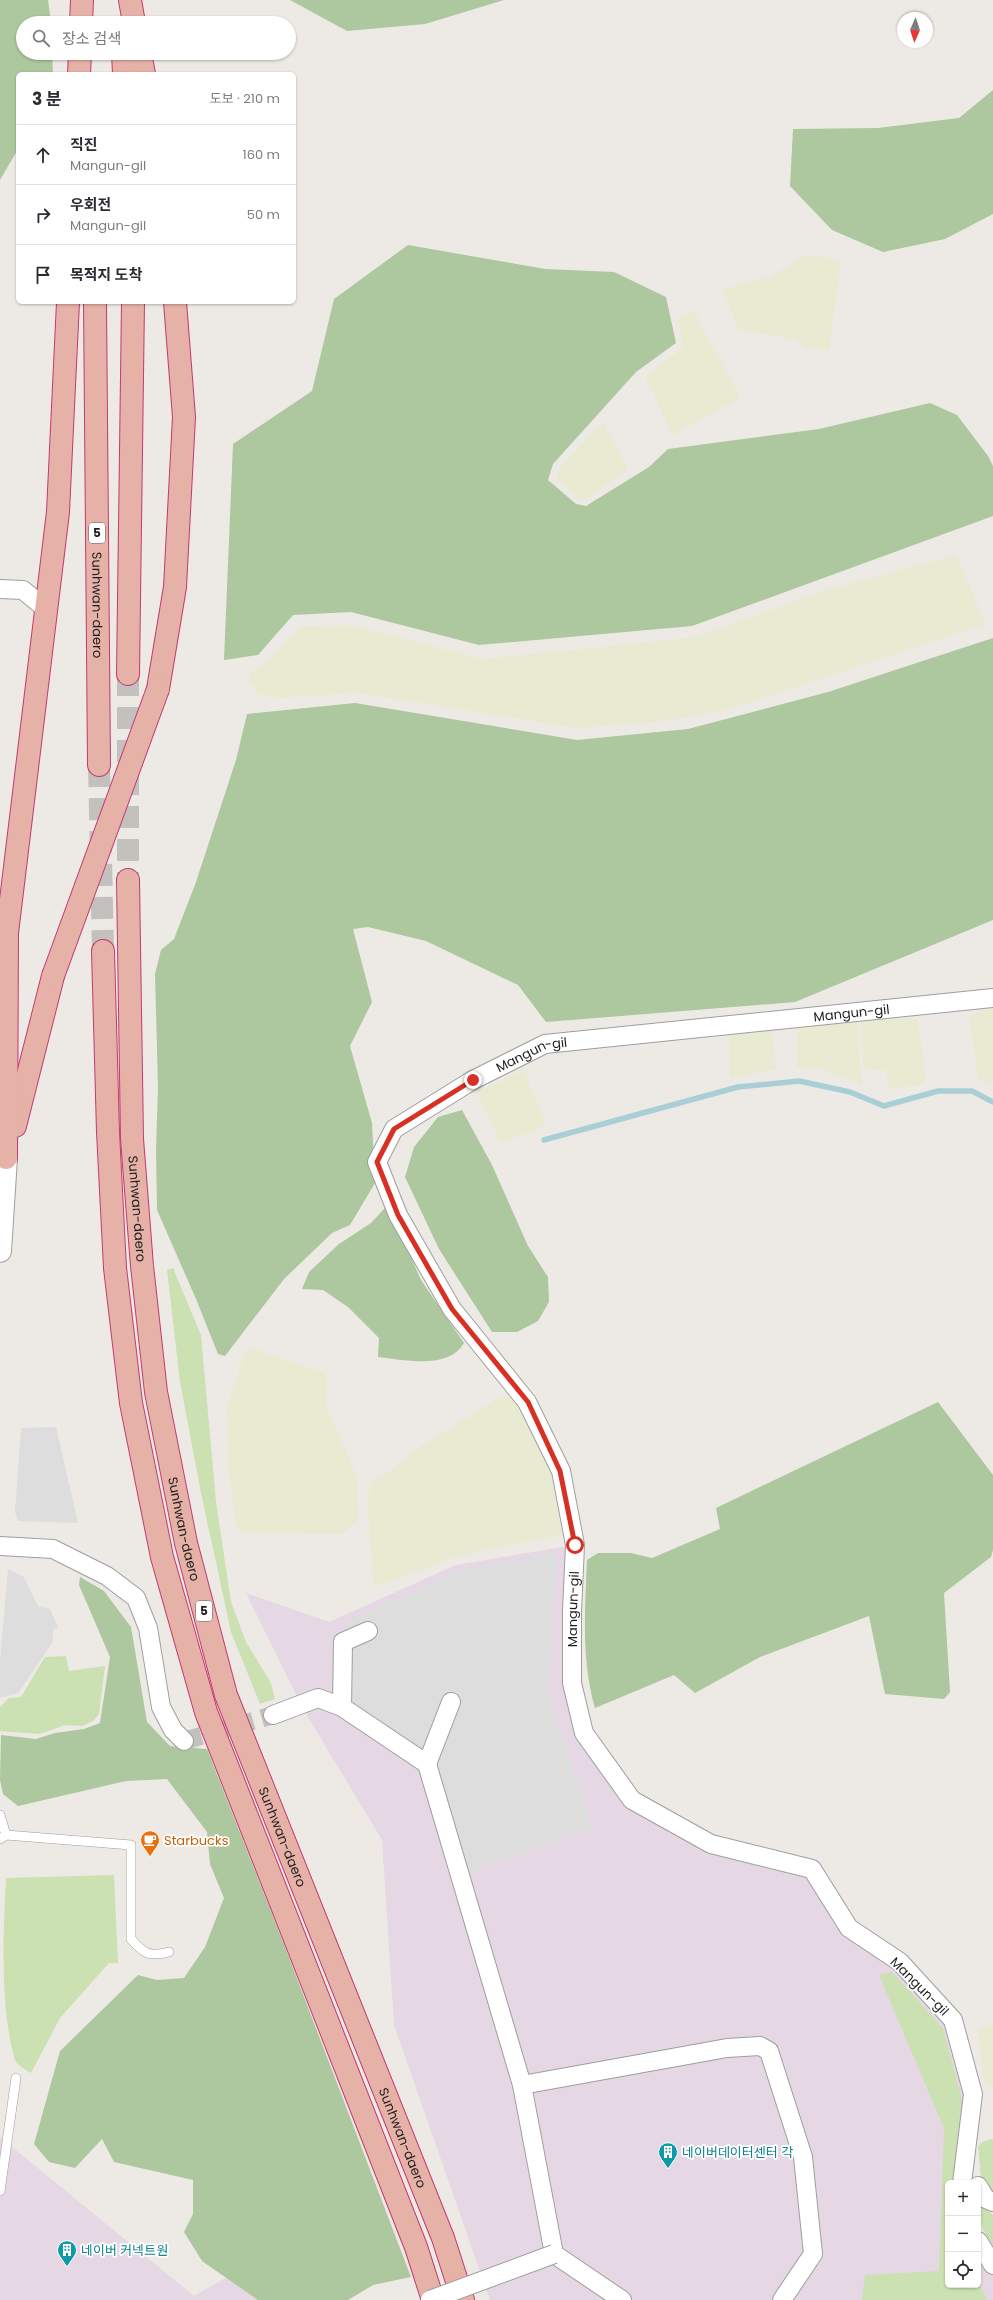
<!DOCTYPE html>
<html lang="ko">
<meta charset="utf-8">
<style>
:root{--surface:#fff;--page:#f7f7f7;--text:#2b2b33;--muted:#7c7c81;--line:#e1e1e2}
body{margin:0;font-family:Poppins,"Noto Sans KR",sans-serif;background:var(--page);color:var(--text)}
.controls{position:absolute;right:12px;bottom:12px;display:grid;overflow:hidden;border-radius:6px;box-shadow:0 1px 3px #0004}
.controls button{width:36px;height:36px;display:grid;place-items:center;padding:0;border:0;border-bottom:1px solid var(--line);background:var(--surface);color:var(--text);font:20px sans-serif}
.compass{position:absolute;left:897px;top:12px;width:36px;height:36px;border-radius:50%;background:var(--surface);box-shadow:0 1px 3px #0004;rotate:183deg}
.stop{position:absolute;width:12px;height:12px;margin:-9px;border:3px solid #d93025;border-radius:50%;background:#fff}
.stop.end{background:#d93025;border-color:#fff;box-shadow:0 1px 4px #0008}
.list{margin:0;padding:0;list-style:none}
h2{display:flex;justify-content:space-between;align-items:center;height:52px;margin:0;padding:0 16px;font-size:17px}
h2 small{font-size:13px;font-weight:400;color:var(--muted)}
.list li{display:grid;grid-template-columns:26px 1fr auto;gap:12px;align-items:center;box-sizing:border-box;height:60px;padding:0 16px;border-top:1px solid var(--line)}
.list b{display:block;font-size:15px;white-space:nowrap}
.list p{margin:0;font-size:13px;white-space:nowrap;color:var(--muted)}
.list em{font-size:13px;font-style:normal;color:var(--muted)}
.icon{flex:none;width:22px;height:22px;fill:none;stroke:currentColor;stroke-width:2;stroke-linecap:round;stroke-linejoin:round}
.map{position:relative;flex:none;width:993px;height:2300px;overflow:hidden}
.search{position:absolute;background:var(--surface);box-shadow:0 1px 3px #0004;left:16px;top:16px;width:280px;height:44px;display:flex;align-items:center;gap:10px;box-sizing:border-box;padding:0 14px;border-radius:22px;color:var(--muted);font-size:15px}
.panel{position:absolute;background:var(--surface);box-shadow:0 1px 3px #0004;left:16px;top:72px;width:280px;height:232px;border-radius:6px}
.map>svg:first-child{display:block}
.industrial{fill:#e5d7e4}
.farmland{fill:#e9ead2}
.grass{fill:#cbe1b1}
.forest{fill:#adc79e}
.parking{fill:#ddd}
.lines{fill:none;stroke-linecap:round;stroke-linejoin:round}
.stream{stroke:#aaced5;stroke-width:5.5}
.minor-tunnel{stroke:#c3c1bd;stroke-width:18;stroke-dasharray:18 9;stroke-linecap:butt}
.trunk-tunnel{stroke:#c3c1bd;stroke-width:22;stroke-dasharray:22 11;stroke-linecap:butt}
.service-casing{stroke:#9e9e9e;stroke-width:10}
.minor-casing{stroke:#9e9e9e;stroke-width:20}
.tertiary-casing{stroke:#9e9e9e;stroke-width:24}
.trunk-casing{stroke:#c33a71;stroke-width:24}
.service{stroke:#fff;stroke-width:9}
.minor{stroke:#fff;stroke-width:18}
.tertiary{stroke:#fff;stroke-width:22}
.trunk{stroke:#e6b1a7;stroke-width:22}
.minor-bridge-casing{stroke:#9e9e9e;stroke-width:20;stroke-linecap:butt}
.trunk-bridge-casing{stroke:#c33a71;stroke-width:24;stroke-linecap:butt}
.minor-bridge{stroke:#fff;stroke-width:18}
.trunk-bridge{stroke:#e6b1a7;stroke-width:22}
.route{stroke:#d93025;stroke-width:5}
.labels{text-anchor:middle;stroke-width:3.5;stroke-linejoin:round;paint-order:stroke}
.shield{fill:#fff;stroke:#616161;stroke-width:1}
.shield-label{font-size:12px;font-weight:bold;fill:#1d1d1d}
.street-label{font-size:13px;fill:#1d1d1d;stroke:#fff}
.food-label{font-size:13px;fill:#c56008;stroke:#fff;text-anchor:start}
.culture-label{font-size:13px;fill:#0d838f;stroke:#fff;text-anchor:start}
</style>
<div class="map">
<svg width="993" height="2300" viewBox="0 0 993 2300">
<rect width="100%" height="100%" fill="#edeae5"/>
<path class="industrial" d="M575 1545 572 1612 584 1733 632 1800 711 1844 812 1869 849 1928 953 2020 973 2094 962 2183H948V2285H978V2241L993 2265V2300H490L394 2025 382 1840 303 1709 246 1593 329 1622 456 1565Z
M0 2137 194 2296 291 2241 337 2300H0Z"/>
<path class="farmland" d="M804 256 826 257 841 262 829 350 807 349 796 340 738 329 723 289 770 276Z
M694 311 740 398 673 435 645 377 682 348 678 317Z
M603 422 628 470 586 500 579 499 556 478 561 466Z
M956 555 986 624 724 711 666 721 577 728 357 693 282 698 258 694 249 681 251 672 271 659 300 626 351 625 483 659 695 637 826 590Z
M993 1008V1084L978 1079 969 1016 980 1011Z
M903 1018 918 1020 926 1079 921 1085 888 1089 886 1071 863 1068 861 1022 871 1019Z
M857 1020 862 1085 821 1069 797 1068V1025Z
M772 1028 776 1069 730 1079 729 1031Z
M524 1069 545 1122 541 1128 501 1143 477 1093Z
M255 1348 272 1356 324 1372 327 1379 326 1407 357 1476 358 1520 342 1534 246 1533 237 1530 228 1469 227 1406 244 1354Z
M512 1397 551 1472 562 1535 459 1556 374 1587 367 1499 372 1481 386 1474 421 1446 497 1399Z
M993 2023V2087H989L983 2079 978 2030Z"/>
<path class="grass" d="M173 1268 201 1335 216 1502 231 1602 246 1642 271 1683 275 1699 260 1704 231 1632 201 1493 180 1382 167 1270Z
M66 1656 69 1671 105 1666 99 1714 93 1721 83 1726 65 1725 40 1734 0 1731V1707L9 1698 21 1697 45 1657Z
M114 1875 118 1963H109L60 2018 31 2073C26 2070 17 2065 15 2060 0 2010 3 1932 6 1878Z
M892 1972 943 2028 962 2100 953 2183H948V2285H978V2280L987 2300H862L865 2275 939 2271 944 2128 879 1975Z
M993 2139V2196L981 2179 978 2146 984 2141Z
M978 2202 993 2215V2246C983 2232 978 2220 978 2202Z"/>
<path class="forest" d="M0 0H48L51 23H23V53H52L53 74H18V149L0 180Z
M290 0H504L425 24 347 31Z
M993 90V214L945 239 883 252 832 230 790 186 793 129 878 128 959 118Z
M408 245 545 269 614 272 666 297 676 343 636 372 553 464 548 480 576 504 586 506 649 467 668 449 819 429 930 403 957 415 988 456 993 466V516L692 626 479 645 351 612 293 615 258 655 224 660 233 444 312 391 334 299Z
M993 638V920L795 1002 546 1022 518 985 426 941 368 927 353 929 372 1002 350 1046 372 1123 375 1183 350 1225 332 1233 284 1279 225 1356 218 1354 196 1299 157 1210 156 1150 158 1087 155 974 161 950 174 939 196 882 236 760 247 714 355 703 577 740 688 729 828 692Z
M462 1110 492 1165 528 1246 548 1277 549 1302 538 1321 517 1332H492L439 1249 405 1177 414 1147 438 1117Z
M385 1208 397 1225 421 1280 464 1343C448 1370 405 1360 378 1357L379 1338 348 1307 323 1290 302 1289 309 1272 339 1244 371 1223Z
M938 1402 993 1475V1550L991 1557 944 1593 950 1692 944 1699 885 1694 869 1616 760 1657 695 1693 674 1675 595 1708C581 1660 585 1610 587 1560L598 1553H631L652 1558 720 1529 716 1508Z
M80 1577 104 1591 131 1627 147 1722 170 1746 207 1749 285 1947 411 2277 373 2285 348 2300H258L202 2261 184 2232 193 2214V2180L114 2162 102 2139 75 2168 49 2162 34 2144 60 2051 138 1975 157 1980 184 1978 205 1947 224 1898 210 1864 207 1832 167 1779 126 1781 18 1806 3 1794 0 1780 1 1735 36 1739 55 1733 84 1729 100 1723 110 1657 79 1585Z"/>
<path class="parking" d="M56 1427 78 1523 18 1521 15 1512 21 1428Z
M557 1553 548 1692 593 1828 459 1876 427 1764 342 1707 343 1642 348 1621 458 1571Z
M8 1569 24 1577 38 1606 50 1609 58 1628 53 1629V1642L18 1693 0 1698V1660Z"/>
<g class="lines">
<path class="stream" d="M544 1140 738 1087 799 1081 850 1092 884 1106 938 1091H972L993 1102"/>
<path class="minor-tunnel" d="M184 1741 273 1715"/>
<path class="trunk-tunnel" d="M128 674V880
M99 765 103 951"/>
<g class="service-casing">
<path id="service" d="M0 1815 6 1835
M0 1839 6 1835 131 1845V1939C144 1954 149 1957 169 1952
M0 2191 16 2078"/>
</g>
<g class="minor-casing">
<g id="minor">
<path d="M0 589 23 590 46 609"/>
<path d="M0 1546 53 1549 107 1576 136 1598 148 1628 161 1707 173 1730 184 1741"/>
<path d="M368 1631 343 1642 342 1707 427 1764 522 2085"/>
<path d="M273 1715 318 1698 342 1707"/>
<path d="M427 1764 451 1702"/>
<path id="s1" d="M962 2183 973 2094 953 2020 900 1962 849 1928 812 1869 711 1844 632 1800 584 1733 572 1683V1612L575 1545 561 1471 527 1402 452 1309 398 1215 377 1162 394 1129 473 1080 545 1044 993 998"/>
<path d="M978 2186 986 2199 993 2202"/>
<path d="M978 2241 993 2265"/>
<path d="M622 2300 554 2254 522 2085 727 2048 760 2046 769 2051 803 2157 813 2254 782 2300"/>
</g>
</g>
<g class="tertiary-casing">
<path id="tertiary" d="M0 1251 6 1158"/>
</g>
<g class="trunk-casing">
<g id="trunk">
<path d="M130 0 134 23"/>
<path d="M81 23 82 0"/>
<path d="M123 53 124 74"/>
<path d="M140 53 144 74"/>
<path d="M79 74 80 53"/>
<path id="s2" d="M95 302 99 765"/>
<path d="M128 674 133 302"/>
<path d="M158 689 175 587 184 417 175 302"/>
<path id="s3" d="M128 880 132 1139 142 1266 156 1392 186 1543 226 1695 443 2238 463 2300"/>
<path d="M103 951 108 1132 115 1268 131 1403 162 1557 206 1712 416 2247 433 2300"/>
<path d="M15 1126 53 976"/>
<path d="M6 1158 7 933 58 512 68 302"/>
</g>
</g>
<use href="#service" class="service"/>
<use href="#minor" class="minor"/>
<use href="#tertiary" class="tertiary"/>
<use href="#trunk" class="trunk"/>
<g class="minor-bridge-casing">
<path id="minor-bridge" d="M430 2300 554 2254"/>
</g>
<g class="trunk-bridge-casing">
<path id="trunk-bridge" d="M53 976 158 689"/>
</g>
<use href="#minor-bridge" class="minor-bridge"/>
<use href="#trunk-bridge" class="trunk-bridge"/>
</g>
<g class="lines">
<path class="route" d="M473 1080 394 1129 377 1162 398 1215 452 1309 528 1402 560 1471 575 1545"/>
</g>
<defs>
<g id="cafe-pin" transform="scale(1)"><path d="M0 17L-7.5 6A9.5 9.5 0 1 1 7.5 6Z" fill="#e8710a" stroke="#fff"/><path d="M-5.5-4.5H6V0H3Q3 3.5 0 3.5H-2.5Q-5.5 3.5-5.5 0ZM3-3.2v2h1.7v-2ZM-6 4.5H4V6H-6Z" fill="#fff"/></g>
<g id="building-pin" transform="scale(1)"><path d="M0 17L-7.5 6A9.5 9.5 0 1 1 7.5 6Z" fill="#0f9aa8" stroke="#fff"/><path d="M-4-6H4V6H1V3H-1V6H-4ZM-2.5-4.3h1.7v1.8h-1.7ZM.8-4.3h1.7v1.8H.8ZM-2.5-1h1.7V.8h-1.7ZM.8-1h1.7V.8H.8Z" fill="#fff"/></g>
</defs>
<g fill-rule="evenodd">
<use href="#cafe-pin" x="150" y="1840"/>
<use href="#building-pin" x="668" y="2152"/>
<use href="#building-pin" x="67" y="2250"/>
</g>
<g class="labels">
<g class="shield">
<rect x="89" y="523" width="16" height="20" rx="3"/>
<rect x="196" y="1601" width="16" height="20" rx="3"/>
</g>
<g class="shield-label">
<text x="97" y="537">5</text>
<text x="204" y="1615">5</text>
</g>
<g class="street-label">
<text dy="5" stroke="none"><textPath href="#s2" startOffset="303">Sunhwan-daero</textPath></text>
<text dy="5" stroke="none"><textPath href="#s1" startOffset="1798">Mangun-gil</textPath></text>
<text dy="5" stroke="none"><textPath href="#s1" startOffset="1474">Mangun-gil</textPath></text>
<text dy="5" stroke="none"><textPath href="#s3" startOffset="329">Sunhwan-daero</textPath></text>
<text dy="5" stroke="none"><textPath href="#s3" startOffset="653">Sunhwan-daero</textPath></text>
<text dy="5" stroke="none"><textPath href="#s1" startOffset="778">Mangun-gil</textPath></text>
<text dy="5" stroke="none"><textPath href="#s3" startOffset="977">Sunhwan-daero</textPath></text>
<text transform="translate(920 1986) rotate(45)" y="5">Mangun-gil</text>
<text dy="5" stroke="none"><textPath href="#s3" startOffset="1301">Sunhwan-daero</textPath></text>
</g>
<g class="food-label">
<text x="164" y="1845">Starbucks</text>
</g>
<g class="culture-label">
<text x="682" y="2157">네이버데이터센터 각</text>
<text x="81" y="2255">네이버 커넥트원</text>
</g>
</g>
</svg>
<div class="controls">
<button>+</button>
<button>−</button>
<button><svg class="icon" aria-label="locate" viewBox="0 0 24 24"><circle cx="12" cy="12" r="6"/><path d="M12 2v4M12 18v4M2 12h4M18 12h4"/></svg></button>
</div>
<svg class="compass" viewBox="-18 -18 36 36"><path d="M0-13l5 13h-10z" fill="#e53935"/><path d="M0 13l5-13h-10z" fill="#7c7c81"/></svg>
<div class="stop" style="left:575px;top:1545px"></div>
<div class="stop end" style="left:473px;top:1080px"></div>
<div class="search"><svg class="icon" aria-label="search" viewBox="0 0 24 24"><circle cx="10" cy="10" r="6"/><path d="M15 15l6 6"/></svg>장소 검색</div>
<section class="panel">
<h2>3 분<small>도보 · 210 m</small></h2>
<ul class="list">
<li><svg class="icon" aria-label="ahead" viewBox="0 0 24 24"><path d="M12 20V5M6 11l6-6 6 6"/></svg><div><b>직진</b><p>Mangun-gil</p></div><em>160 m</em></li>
<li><svg class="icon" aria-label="right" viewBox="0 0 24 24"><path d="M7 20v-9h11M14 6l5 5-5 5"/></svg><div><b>우회전</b><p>Mangun-gil</p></div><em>50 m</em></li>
<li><svg class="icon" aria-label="arrive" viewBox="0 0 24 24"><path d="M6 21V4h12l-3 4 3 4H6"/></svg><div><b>목적지 도착</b></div></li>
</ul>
</section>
</div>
